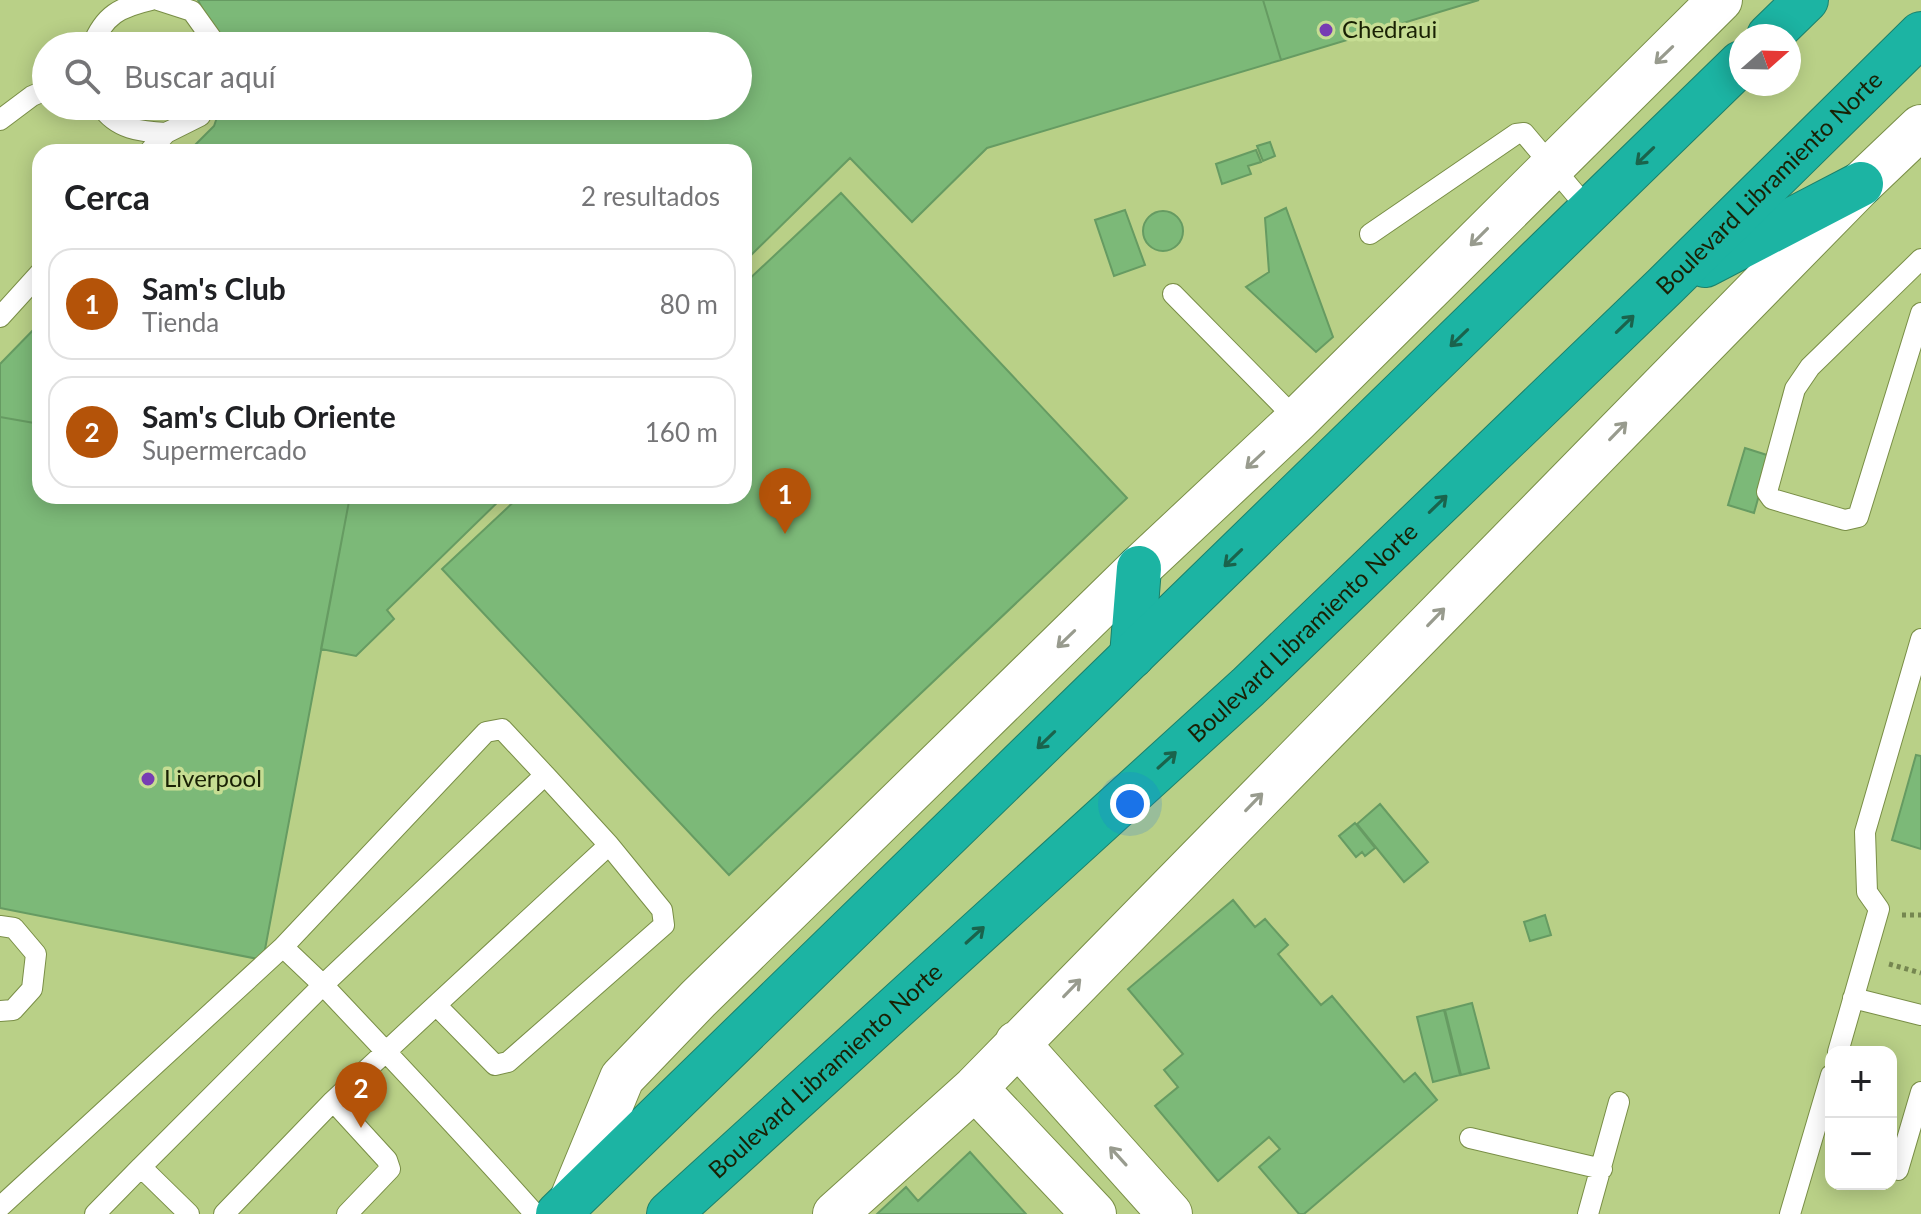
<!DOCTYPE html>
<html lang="es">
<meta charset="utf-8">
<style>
:root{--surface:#fff;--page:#f2f2f2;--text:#202124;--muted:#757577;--line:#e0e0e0;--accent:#b45309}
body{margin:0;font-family:Lato,sans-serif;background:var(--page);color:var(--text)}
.controls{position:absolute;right:24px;bottom:24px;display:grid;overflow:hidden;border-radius:16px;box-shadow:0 4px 20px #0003}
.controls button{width:72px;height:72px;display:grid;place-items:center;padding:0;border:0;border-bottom:2px solid var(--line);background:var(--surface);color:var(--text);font:40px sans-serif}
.compass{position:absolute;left:1729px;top:24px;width:72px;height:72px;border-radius:50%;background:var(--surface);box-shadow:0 4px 20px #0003;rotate:70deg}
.you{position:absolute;left:1130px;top:804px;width:28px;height:28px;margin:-20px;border:6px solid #fff;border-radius:50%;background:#1a73e8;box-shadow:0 0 0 12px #1a73e833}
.badge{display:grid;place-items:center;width:52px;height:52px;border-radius:50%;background:var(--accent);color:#fff;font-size:26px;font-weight:700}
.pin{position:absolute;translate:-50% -66px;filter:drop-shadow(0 2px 4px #0008)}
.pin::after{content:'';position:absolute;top:42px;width:28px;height:24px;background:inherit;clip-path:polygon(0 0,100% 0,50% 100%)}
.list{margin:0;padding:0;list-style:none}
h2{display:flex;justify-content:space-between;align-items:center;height:104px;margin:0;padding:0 32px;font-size:34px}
h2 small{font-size:26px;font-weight:400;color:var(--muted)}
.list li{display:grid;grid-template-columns:52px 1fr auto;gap:24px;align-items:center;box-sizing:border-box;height:112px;margin:0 16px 16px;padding:0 16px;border:2px solid var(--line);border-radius:24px}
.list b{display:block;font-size:30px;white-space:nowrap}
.list p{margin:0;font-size:26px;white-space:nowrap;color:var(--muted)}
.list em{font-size:26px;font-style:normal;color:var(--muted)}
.icon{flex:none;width:44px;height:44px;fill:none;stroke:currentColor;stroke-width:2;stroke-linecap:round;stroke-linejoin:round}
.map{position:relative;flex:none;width:1921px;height:1214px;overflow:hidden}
.search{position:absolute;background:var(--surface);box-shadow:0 4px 20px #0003;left:32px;top:32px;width:720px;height:88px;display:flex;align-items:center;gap:20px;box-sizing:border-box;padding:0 28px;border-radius:44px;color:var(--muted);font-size:30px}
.panel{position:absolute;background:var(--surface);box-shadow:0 4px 20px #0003;left:32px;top:144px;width:720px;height:360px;border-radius:24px}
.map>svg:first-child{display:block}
.building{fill:#7cb978;stroke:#669b62;stroke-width:2}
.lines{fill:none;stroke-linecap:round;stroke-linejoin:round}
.lane-casing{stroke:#798e46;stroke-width:22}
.secondary-casing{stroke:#798e46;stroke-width:46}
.highway-casing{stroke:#1b816b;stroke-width:46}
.path{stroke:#758650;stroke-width:5;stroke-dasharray:4 4;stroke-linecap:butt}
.lane{stroke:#fff;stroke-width:20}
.secondary{stroke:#fff;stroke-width:44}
.highway{stroke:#1cb4a3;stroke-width:44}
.oneway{stroke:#989b8e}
.oneway2{stroke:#1a634c}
.poi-dot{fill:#773db3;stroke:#c6dd93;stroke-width:3}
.labels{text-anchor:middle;stroke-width:7;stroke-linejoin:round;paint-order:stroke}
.poi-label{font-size:24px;fill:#192104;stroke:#c6dd93;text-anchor:start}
.street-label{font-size:24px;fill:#192104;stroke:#c6dd93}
</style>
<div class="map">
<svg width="1921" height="1214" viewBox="0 0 1921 1214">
<rect width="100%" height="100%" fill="#b9d087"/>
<path class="building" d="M198 0H1263L1281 60 987 148 912 222 850 158 744 262V152H188L214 126 221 106H738V46H220Z
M1263 0H1479L1281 60Z
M1270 142 1275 156 1263 161 1257 146Z
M1256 150 1261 162 1248 166 1251 174 1222 184 1216 164Z
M841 193 1127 498 729 875 442 569 520 496H744V284Z
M1286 208 1333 337 1316 352 1246 287 1269 272 1265 218Z
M1125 210 1145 265 1114 276 1095 220Z
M1143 231a20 20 0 1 1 40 0a20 20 0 1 1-40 0Z
M40 323V424L0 417V364Z
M0 417 40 424V496H350L263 960 0 908Z
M1745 448 1770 456 1754 513 1728 505Z
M350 496H504L387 610 394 619 356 656 321 649Z
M1916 755 1921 756V849L1892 840Z
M1380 804 1428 862 1404 882 1357 824Z
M1355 823 1375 848 1365 856 1362 852 1356 857 1339 836Z
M1233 900 1255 927 1265 919 1288 945 1278 954 1321 1005 1332 996 1404 1082 1415 1073 1437 1100 1304 1214H1299L1259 1167 1280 1149 1269 1137 1218 1181 1155 1106 1178 1087 1164 1070 1183 1054 1128 989Z
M1545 915 1551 935 1530 941 1524 922Z
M1472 1003 1489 1068 1461 1075 1445 1010Z
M1444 1010 1460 1075 1433 1082 1417 1017Z
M970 1152 1026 1214H877L906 1187 918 1201Z"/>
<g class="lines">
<g class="lane-casing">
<path id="lane" d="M158 0 192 11 217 46
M92 46C104 15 120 7 151 0
M101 106C116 129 141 132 166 133
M0 120 32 96 46 90
M149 152 166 133 200 116 206 106
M1370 234 1516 134 1524 133 1589 210
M1921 259 1810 367 1795 389 1767 492 1772 499 1845 520 1858 517 1921 313
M1173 294 1297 420
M0 317 40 273
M0 926 14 928 36 954 32 989 13 1010 0 1011
M1853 998 1921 1015
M436 1005 609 845
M1838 1052 1879 909 1867 892 1865 832 1921 639
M1470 1138 1602 1169
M1898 1170 1921 1092
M0 1207 283 947
M95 1214 141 1167
M189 1214 141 1167 323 985 283 947 486 732 502 729 545 775
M224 1214 333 1101
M347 1214 390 1169 387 1160 333 1101 436 1005 495 1065 508 1062 664 925 662 910 609 845 545 775 323 985C394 1060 466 1136 535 1214
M1588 1214 1619 1102
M1790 1214 1831 1075"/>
</g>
<g class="secondary-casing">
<path id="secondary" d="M1017 1043 1170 1214
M975 1088 1094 1214
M572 1199 622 1078 698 999 1139 568 1297 420 1720 0
M835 1214 975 1088 1861 184 1921 127"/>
</g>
<g class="highway-casing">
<g id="highway">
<path d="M1769 36 1806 0"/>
<path d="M1705 265 1861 184"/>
<path d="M1132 656 1139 568"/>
<path d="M558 1214 1741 63"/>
<path id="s1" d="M669 1214 1248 687 1664 287 1921 34"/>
</g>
</g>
<path class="path" d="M1902 915H1921
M1889 964 1921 973"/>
<use href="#lane" class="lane"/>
<use href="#secondary" class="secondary"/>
<use href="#highway" class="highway"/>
</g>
<defs><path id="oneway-shaft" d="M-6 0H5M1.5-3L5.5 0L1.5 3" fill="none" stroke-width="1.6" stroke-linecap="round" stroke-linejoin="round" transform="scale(2)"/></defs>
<g class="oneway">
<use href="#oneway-shaft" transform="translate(1664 55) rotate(136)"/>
<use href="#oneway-shaft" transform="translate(1479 237) rotate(135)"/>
<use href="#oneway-shaft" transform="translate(1618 431) rotate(-46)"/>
<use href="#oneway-shaft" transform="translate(1255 460) rotate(137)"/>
<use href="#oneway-shaft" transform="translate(1436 617) rotate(-46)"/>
<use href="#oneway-shaft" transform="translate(1066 639) rotate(136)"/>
<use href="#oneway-shaft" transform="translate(1254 802) rotate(-46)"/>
<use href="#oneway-shaft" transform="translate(1072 988) rotate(-46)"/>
<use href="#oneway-shaft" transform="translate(1118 1156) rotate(-132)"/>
</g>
<g class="oneway2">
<use href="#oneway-shaft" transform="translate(1645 156) rotate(136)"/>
<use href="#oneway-shaft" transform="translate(1625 324) rotate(-44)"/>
<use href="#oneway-shaft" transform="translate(1459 338) rotate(136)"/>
<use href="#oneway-shaft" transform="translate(1438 504) rotate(-44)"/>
<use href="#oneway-shaft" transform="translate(1233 558) rotate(136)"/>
<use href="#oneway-shaft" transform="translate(1046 740) rotate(136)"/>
<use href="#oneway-shaft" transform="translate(1167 760) rotate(-42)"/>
<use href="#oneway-shaft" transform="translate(975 935) rotate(-42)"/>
</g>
<g class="poi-dot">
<circle cx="1326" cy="30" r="8"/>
<circle cx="148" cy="779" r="8"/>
</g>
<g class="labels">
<g class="poi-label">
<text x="1342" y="38">Chedraui</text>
<text x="164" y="787">Liverpool</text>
</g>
<g class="street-label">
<text dy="8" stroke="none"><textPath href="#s1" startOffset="1508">Boulevard Libramiento Norte</textPath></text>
<text dy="8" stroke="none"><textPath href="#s1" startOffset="860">Boulevard Libramiento Norte</textPath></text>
<text dy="8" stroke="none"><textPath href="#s1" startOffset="212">Boulevard Libramiento Norte</textPath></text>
</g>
</g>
</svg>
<div class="controls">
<button>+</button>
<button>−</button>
</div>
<svg class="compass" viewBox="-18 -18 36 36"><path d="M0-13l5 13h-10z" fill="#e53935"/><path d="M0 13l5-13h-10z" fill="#757577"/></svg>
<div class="you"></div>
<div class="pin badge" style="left:785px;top:534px">1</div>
<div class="pin badge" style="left:361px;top:1128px">2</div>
<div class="search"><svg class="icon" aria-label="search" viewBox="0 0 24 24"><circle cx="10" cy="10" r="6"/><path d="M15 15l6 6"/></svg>Buscar aquí</div>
<section class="panel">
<h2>Cerca<small>2 resultados</small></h2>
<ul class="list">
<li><span class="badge">1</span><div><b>Sam's Club</b><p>Tienda</p></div><em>80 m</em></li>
<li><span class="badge">2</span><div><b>Sam's Club Oriente</b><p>Supermercado</p></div><em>160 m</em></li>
</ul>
</section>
</div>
